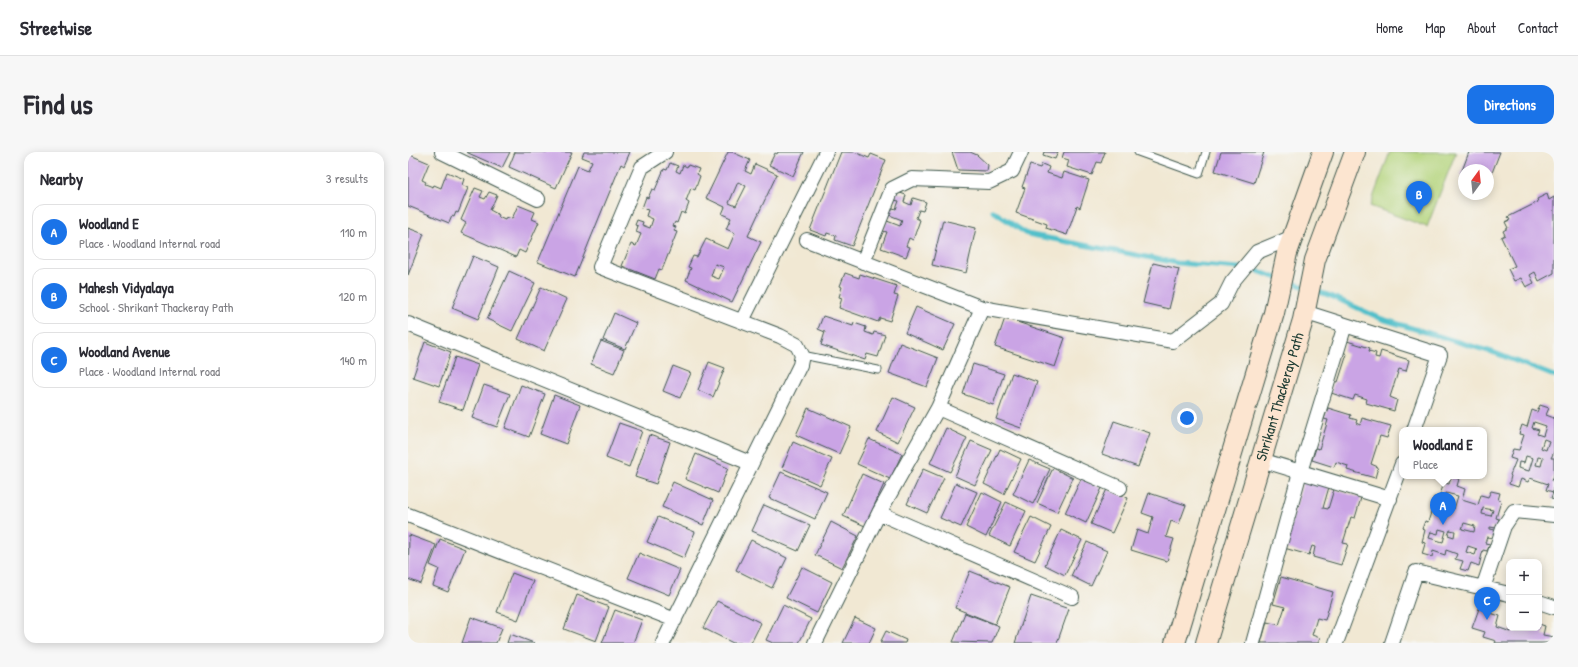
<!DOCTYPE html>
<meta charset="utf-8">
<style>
:root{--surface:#fff;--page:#f7f7f7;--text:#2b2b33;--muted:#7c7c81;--line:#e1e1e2;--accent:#1a73e8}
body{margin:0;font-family:"Patrick Hand",sans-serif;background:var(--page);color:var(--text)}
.controls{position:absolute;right:12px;bottom:12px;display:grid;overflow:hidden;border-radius:8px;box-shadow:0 2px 10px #0003}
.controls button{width:36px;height:36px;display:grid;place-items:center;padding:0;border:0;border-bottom:1px solid var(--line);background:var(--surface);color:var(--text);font:20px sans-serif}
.compass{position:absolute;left:1050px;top:12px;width:36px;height:36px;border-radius:50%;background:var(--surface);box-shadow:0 2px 10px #0003;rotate:15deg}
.you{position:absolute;left:779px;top:266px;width:14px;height:14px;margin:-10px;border:3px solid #fff;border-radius:50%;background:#1a73e8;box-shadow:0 0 0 6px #1a73e833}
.badge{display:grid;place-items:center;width:26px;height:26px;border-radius:50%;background:var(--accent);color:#fff;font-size:13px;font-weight:700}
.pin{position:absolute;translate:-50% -33px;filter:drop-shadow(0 1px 2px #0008)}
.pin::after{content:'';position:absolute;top:21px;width:14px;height:12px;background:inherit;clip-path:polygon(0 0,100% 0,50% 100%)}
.popup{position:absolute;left:991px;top:275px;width:88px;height:52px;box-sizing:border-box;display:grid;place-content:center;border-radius:8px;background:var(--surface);filter:drop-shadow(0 1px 3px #0005);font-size:13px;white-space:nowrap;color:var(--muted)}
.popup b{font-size:15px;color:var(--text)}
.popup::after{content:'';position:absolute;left:50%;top:100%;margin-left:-8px;border:8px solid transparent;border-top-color:var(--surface)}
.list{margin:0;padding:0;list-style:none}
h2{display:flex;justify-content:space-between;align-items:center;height:52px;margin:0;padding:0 16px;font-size:17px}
h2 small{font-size:13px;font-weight:400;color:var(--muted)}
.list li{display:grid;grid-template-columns:26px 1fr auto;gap:12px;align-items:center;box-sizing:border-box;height:56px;margin:0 8px 8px;padding:0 8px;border:1px solid var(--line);border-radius:12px}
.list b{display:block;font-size:15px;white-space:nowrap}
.list p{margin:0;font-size:13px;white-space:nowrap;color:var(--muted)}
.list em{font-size:13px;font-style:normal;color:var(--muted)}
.map{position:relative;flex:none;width:1146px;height:491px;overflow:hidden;border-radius:12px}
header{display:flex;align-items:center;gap:24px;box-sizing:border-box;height:56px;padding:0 20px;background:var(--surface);border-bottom:1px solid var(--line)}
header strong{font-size:19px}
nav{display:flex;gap:22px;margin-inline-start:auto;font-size:14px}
.intro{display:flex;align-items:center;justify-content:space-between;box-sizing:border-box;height:96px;padding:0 24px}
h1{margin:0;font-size:28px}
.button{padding:10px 18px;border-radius:12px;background:var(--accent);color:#fff;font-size:14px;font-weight:700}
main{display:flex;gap:24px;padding:0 24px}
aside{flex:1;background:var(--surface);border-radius:12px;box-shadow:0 2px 10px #0003}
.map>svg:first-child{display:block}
.green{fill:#b4d47b;stroke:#6a8858}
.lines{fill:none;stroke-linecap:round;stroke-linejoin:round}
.stream{stroke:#53c0ca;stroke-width:5}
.building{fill:#caa4e5;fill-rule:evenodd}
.lane-casing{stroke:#3e574c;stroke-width:9}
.street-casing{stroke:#3e574c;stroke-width:16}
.secondary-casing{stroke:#3e574c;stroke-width:22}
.lane{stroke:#fff;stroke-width:7}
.street{stroke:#fff;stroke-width:14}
.secondary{stroke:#fce5d0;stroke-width:20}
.labels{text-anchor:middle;stroke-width:4;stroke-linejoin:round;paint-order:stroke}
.street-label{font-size:15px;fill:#1f3d34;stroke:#f6f6f2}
</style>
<header>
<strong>Streetwise</strong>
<nav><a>Home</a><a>Map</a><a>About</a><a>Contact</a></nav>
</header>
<div class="intro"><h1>Find us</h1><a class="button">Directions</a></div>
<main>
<aside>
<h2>Nearby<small>3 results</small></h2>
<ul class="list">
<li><span class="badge">A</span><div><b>Woodland E</b><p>Place · Woodland Internal road</p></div><em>110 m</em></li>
<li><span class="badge">B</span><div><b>Mahesh Vidyalaya</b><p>School · Shrikant Thackeray Path</p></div><em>120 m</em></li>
<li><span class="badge">C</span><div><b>Woodland Avenue</b><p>Place · Woodland Internal road</p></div><em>140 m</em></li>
</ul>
</aside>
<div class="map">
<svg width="1146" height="491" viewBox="0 0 1146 491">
<rect width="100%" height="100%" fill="#f6f6f2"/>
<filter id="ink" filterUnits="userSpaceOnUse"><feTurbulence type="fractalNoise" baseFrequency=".025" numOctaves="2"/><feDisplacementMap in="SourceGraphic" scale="8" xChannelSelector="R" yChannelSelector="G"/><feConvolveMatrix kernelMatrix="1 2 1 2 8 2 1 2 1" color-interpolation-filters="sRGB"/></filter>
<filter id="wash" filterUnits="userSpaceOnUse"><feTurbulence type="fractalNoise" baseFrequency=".012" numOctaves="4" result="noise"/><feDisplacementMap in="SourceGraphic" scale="16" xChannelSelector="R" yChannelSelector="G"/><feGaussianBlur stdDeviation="0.9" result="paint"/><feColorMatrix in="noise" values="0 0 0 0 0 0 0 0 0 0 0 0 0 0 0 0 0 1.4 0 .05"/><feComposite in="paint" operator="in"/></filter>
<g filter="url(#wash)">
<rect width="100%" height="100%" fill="#f1e8d3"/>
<path class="green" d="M982 0H1048L1019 75 962 54Z"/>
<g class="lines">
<path class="stream" d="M585 59 619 82 769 111 844 117 869 126
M876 128 897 135
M905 138 923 144 974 167 1087 201 1146 224"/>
</g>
<g id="blocks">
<path class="building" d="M58 0H102L94 16Z
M107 0H164L148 36 101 15Z
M176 0H222L216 14 213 12 167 125 130 110 170 14 180 18 184 9 174 5Z
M320 0H324L342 8 337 19 343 22 347 12 369 22 340 84 353 90 324 150 278 128 283 116 280 115 285 104 289 105 298 87 320 97 327 81 318 77 323 66 314 62 317 55 298 46ZM330 30 338 34 328 54 321 51ZM307 112 316 115 311 127 303 124Z
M370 0H396L385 24 361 13 367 1 369 2Z
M433 0H446L461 6 463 2 478 8 444 94 427 88 428 84 419 81 418 84 402 78Z
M544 0H562L569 3 580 13 579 19 550 18Z
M636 0H650L647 7 635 3Z
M656 0H697L693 11 689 10 684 23 659 15 661 8 654 6Z
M813 0H856L846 31 807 19Z
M1061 0H1092L1080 31V18H1056V25L1052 24Z
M0 2 21 11 14 28 18 30 17 32 25 35 26 33 33 36 39 20 56 27 54 33 60 36 50 61 48 60 46 65 44 64 41 71 0 54Z
M262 11 270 14 268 19 272 21 275 13 279 15 280 13 291 17 289 22 292 24 287 38 283 36 278 49 281 51 277 62 273 60 269 71 267 70 265 74 268 75 266 79 269 80 254 118 251 117 247 127 214 114 223 92 228 94 233 82 228 80 230 74 227 73 229 68 235 70 234 73 242 76 245 67 238 64 240 58 234 56 238 45 240 46 244 37 247 38 256 17 259 18Z
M634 12 641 15 639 21 654 26 656 20 681 28 672 56 669 54 659 83 638 76 639 72 608 61 617 36 614 35 622 13 632 16Z
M67 36 75 39 72 45 77 47 81 40 89 43 82 58 91 63 90 65 97 68 98 65 104 67 110 53 127 60 124 67 131 70 117 101 111 98 108 105 53 81 58 71 53 68Z
M489 40 498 43 496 50 503 53 505 46 518 50 515 59 511 58 508 66 512 68 505 88 501 86 498 94 502 95 498 105 473 96 479 80 475 79 479 69 492 74 494 68 479 62 482 55 488 57 491 49 486 48Z
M1139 42 1141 48 1146 45V121L1131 129 1127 120 1122 123 1126 131 1118 135 1113 126 1106 129 1100 117 1107 114 1093 85 1097 83 1095 79 1100 76 1097 70 1102 68 1100 65 1130 50 1129 47Z
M535 68 568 76 558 121 524 113Z
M0 76 16 82 0 123Z
M65 104 91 115 70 167 44 156Z
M745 111 771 117 761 157 735 151Z
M101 119 127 131 104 179 79 167Z
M437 121 451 126 452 122 489 134 486 143 490 144 482 169 472 166 470 170 431 156 434 146 431 145 434 135 432 134Z
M133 135 159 147 136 199 110 187Z
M508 155 547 172 535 198 497 181Z
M206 161 228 171 217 197 195 188Z
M415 164 445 174 446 171 458 175 457 180 465 183 466 180 477 183 470 205 459 202 457 208 413 193 417 180 410 177Z
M597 166 657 186 647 215 587 195Z
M193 189 216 198 206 221 183 212Z
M939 189 962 196 961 199 968 201 967 205 971 206 973 199 1001 208 998 219 991 217 982 245 989 248 986 259 958 251 959 247 947 243 945 248 923 241 926 229 930 230 939 202 935 200Z
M17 190 43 200 31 234 5 225Z
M492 191 530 206 519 235 481 221Z
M47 205 70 213 55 258 31 250Z
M301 210 317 216 305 245 290 238Z
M565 212 596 222 585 253 555 242Z
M265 214 283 221 272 246 255 239Z
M604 221 629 230 613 276 588 267Z
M76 233 102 242 89 275 64 266Z
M113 233 137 242 121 285 97 276Z
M146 243 172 253 158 292 132 282Z
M485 245 507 255 490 290 469 280Z
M1132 253 1141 256 1138 263 1146 266V300L1143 306H1146V323L1144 329H1146V347L1143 346 1145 340 1138 338 1140 332 1122 326 1120 330 1113 327 1110 335 1101 332 1103 324 1102 323 1108 308 1102 306 1105 297 1111 298 1116 283 1111 282 1114 273 1119 275 1124 258 1129 260ZM1126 270 1138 274 1135 284 1129 282 1131 278 1124 276ZM1136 287 1141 289 1138 298 1133 296ZM1118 304 1125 306 1121 319 1110 316 1111 310 1116 311ZM1130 305 1135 306 1133 314 1128 313Z
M400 256 443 275 431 302 388 283Z
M920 256 943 263 942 266 949 268 948 271 952 273 954 266 983 274 979 286 972 284 963 312 970 315 967 326 939 318 940 314 928 310 926 315 904 308 908 296 911 297 920 268 916 267Z
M706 269 742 281 730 315 694 302Z
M211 271 234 279 221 315 198 306Z
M538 276 559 286 542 320 522 311Z
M241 283 262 290 248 332 227 325Z
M461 287 494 302 482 327 449 312Z
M563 289 584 298 567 333 547 324Z
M385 290 424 307 412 333 374 316Z
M592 297 613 307 596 342 576 332Z
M288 302 320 316 310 341 277 327Z
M621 308 642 317 625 352 605 342Z
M645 316 665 326 649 360 629 351Z
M515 317 536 326 519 361 499 352Z
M373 320 419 340 407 367 361 346Z
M454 322 476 332 457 374 435 364Z
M1043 324 1051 327 1049 334 1057 337 1054 348 1070 353 1073 343 1080 345 1083 339 1092 341 1090 348 1093 349 1088 366 1091 367 1088 376 1082 375V377L1087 378 1085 386 1079 385 1077 391 1082 392 1079 399 1075 398 1071 414 1063 411 1060 419 1052 417 1055 409 1047 407 1049 402 1038 398 1037 403 1025 399 1024 405 1014 402 1017 392V391L1014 390 1017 378 1014 377 1017 369 1020 370 1025 354 1023 353 1026 345 1031 346 1036 331 1041 332ZM1038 341 1050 344 1046 357 1042 356 1044 350 1036 348ZM1075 356 1085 358 1083 364 1074 362ZM1056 371 1067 374 1066 380 1054 377ZM1031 377 1038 379 1035 390 1021 386 1023 380 1030 382ZM1042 378 1047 379 1046 385 1040 383ZM1060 394 1069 397 1067 403 1058 400Z
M673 327 694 336 678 371 657 361Z
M896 327 921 335 915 356 920 357 926 337 953 346 947 366 943 365 935 391 940 392 933 413 905 405 907 395 904 394 901 403 876 396Z
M265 330 305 348 295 373 254 355Z
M548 331 569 340 553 375 532 366Z
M699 337 720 346 704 381 683 372Z
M574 340 594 350 578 385 558 375Z
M741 341 778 353 771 372 763 369 758 385 766 387 759 409 723 398 729 378 740 382 745 365 734 361Z
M598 350 618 359 602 394 581 384Z
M356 353 402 373 390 399 344 379Z
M250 365 287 380 276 406 239 390Z
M623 365 643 375 627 409 606 400Z
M423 370 450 384 434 416 407 403Z
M653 378 674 388 657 423 637 413Z
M1 383 28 393 13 432 0 427Z
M32 387 57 397 40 440 25 434 31 417 22 413Z
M343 388 379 406 364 436 328 418Z
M679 390 699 399 683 434 663 424Z
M231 401 272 418 261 443 220 426Z
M394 415 424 430 409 461 378 446Z
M562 419 602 435 587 472 547 456Z
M104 421 125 429 110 468 89 460Z
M873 425 925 440 917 468 909 466 904 483 912 486 910 491H853L859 470 871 473 877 455 865 452Z
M169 443 201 455 188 489 156 477Z
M623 444 661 457 649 491H607Z
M309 449 353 471 343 491H325L295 476Z
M1073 451 1081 454 1079 460 1092 464 1089 475 1103 480 1105 476H1131V472L1137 474 1135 483 1146 485V491H1087L1088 489 1075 485 1077 480 1064 476Z
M375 453 403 467 391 491H365L358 488Z
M207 458 234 468 225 491H194Z
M557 461 591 474 584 491 545 490Z
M63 465 94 476 88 491H54Z
M447 466 468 476 461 491H435Z
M478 479 498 488 497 491H472Z
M102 482 126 491H99Z"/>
</g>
</g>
<g filter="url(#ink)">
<use href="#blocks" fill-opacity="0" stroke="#3e574c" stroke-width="1"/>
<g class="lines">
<g class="lane-casing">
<path id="lane" d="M730 0 791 22 798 0
M394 203 470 218"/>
</g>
<g class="street-casing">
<path id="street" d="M34 0 130 47
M399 88 574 156 765 189 813 152 824 130 849 100 885 85
M455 110 484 37 504 27 581 30 604 19 613 0
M896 160 1032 203 1006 278
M334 169 418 0
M0 172 342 311
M530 256 712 336
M853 308 982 347
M471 361 664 445
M0 363 267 468
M1075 436 1096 374 1106 359 1146 363
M1131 450 1146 455
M255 491 392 213 394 203 389 193 372 184 192 115 234 15 257 0
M407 491 471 361 530 256 574 156
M845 491 892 320 937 173
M928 491 994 312
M984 491 1008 420 1101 442"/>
</g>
<g class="secondary-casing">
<g id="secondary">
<path d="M767 491 866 161 879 101 915 0"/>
<path id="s1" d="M798 491 895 168 907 108 947 0"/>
</g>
</g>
<use href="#lane" class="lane"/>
<use href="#street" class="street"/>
<use href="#secondary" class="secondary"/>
</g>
</g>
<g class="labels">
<g class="street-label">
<text dy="5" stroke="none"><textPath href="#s1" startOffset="257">Shrikant Thackeray Path</textPath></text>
</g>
</g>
</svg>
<div class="controls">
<button>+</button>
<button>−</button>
</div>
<svg class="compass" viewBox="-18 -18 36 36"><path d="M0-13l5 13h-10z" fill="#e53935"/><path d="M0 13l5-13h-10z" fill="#7c7c81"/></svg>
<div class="you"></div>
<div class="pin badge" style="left:1035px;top:373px">A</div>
<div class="popup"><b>Woodland E</b>Place</div>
<div class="pin badge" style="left:1011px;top:62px">B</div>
<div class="pin badge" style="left:1079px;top:468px">C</div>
</div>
</main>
